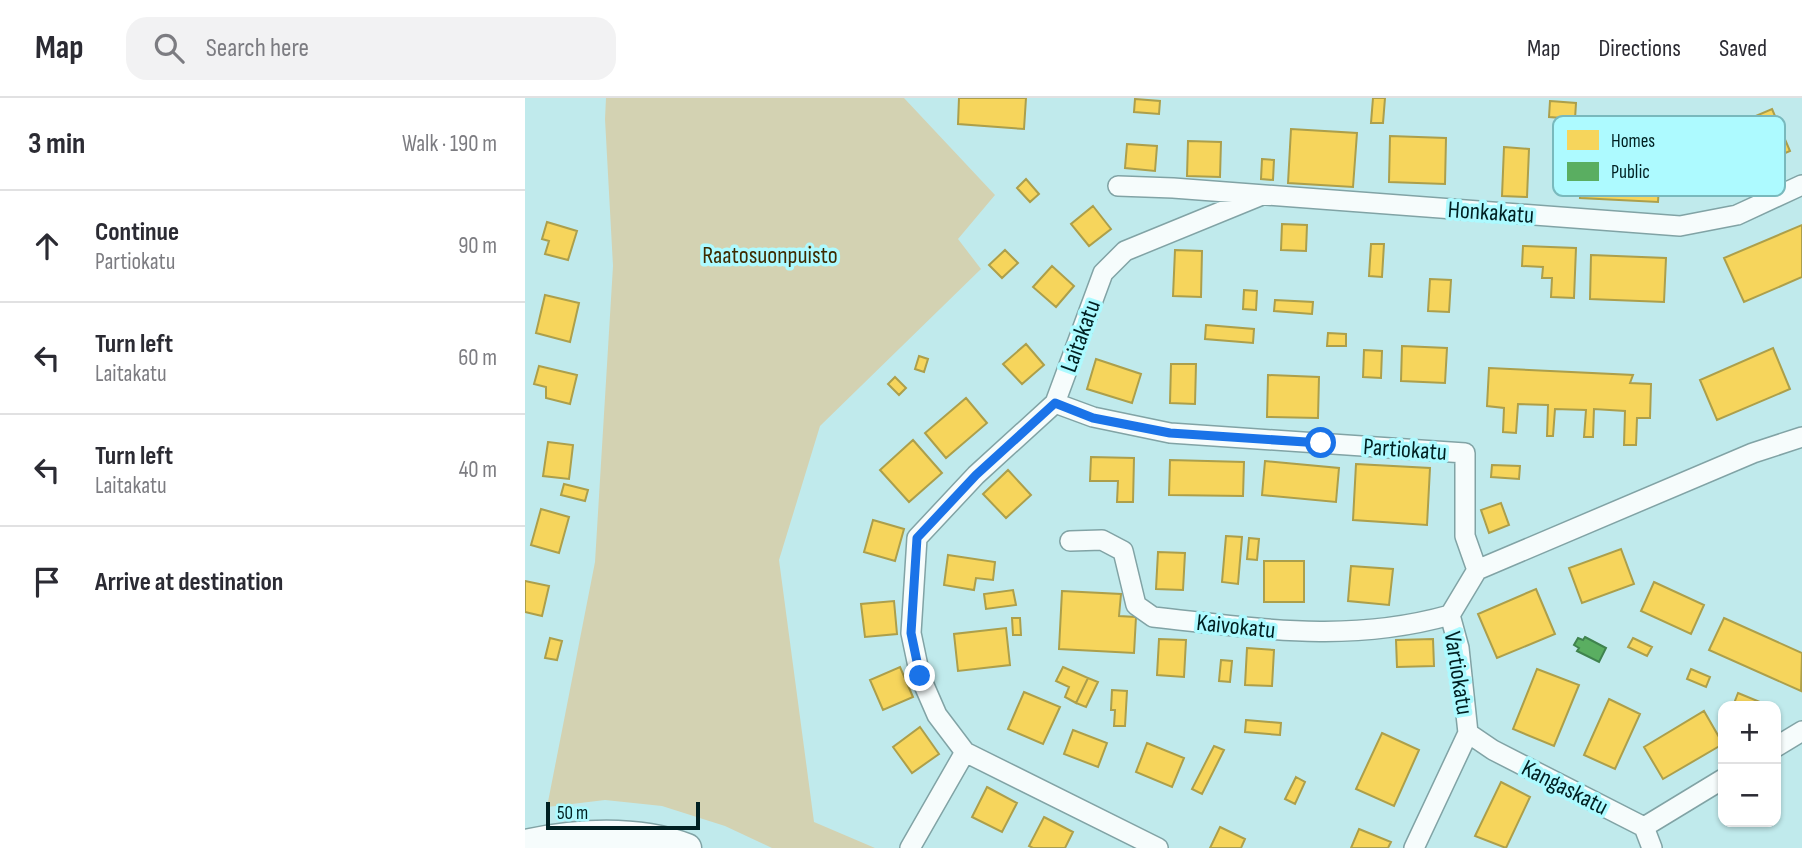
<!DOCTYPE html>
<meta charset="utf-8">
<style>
:root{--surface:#fff;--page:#f2f2f3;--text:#2b2b33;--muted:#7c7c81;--line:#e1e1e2}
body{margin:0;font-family:"Sofia Sans Condensed",sans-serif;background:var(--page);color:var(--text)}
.controls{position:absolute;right:21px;bottom:21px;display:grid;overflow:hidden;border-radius:14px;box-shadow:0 2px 5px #0004}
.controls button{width:63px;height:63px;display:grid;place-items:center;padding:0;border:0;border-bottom:2px solid var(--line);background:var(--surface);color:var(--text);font:35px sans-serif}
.scale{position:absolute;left:21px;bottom:18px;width:154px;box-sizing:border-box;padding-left:7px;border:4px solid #002022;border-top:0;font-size:19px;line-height:24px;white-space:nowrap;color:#002022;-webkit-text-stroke:5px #adfaff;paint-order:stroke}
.stop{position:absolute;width:21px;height:21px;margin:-16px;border:5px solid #1a73e8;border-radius:50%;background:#fff}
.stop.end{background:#1a73e8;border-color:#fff;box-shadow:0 2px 7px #0008}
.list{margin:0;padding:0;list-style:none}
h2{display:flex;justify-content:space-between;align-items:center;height:91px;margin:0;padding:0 28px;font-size:30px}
h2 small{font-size:23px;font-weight:400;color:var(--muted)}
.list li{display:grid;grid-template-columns:46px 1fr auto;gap:21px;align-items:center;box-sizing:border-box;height:112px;padding:0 28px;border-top:2px solid var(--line)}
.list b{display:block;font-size:26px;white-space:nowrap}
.list p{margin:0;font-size:23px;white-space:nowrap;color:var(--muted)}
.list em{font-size:23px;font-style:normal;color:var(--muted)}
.icon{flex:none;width:38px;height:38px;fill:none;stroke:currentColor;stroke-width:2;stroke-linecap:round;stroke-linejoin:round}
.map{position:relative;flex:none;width:1277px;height:750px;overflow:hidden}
header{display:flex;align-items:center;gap:42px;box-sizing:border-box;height:98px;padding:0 35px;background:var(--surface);border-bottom:2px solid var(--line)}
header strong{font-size:33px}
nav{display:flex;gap:38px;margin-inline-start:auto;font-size:24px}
.search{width:490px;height:63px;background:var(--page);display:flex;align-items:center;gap:18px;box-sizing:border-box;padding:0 24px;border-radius:21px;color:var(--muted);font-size:26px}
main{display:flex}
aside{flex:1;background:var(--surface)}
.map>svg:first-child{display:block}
.green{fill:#d3d2b2}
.homes{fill:#f6d55c;stroke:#ac9f4b;stroke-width:2}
.public{fill:#5aae61;stroke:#3f834e;stroke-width:2}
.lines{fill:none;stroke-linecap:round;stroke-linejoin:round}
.street-casing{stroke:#81a3a5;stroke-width:22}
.secondary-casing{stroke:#81a3a5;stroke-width:31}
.street{stroke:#f6fcfc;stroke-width:19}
.secondary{stroke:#f6fcfc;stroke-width:28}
.route{stroke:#1a73e8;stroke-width:9}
.labels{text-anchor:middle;stroke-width:7;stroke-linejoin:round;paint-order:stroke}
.street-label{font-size:24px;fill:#002022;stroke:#adfaff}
.park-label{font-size:24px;fill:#3e2b01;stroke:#adfaff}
.key{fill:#adfaff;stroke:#79b9bd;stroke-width:2}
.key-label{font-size:19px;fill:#002022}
</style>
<header>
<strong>Map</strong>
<div class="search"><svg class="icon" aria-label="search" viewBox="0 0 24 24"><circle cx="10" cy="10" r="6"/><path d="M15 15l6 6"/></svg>Search here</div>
<nav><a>Map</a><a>Directions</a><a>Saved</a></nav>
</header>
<main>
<aside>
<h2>3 min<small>Walk · 190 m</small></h2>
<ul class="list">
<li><svg class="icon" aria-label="ahead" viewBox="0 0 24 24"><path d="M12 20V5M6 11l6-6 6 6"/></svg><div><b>Continue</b><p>Partiokatu</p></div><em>90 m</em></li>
<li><svg class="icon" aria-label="left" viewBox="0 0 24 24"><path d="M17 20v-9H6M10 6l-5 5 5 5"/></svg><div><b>Turn left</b><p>Laitakatu</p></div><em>60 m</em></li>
<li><svg class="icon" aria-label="left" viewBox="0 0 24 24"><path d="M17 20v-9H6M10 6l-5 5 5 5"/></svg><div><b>Turn left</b><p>Laitakatu</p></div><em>40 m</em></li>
<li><svg class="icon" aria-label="arrive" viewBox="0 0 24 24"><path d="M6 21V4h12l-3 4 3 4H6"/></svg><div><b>Arrive at destination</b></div></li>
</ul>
</aside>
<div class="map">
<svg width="1277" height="750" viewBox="0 0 1277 750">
<rect width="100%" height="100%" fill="#c0eaec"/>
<path class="green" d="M81 0H379L470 97 433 141 456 171 295 328 254 462 289 724 350 750H247L200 728 137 708 80 702 22 709 70 464 88 168 80 21Z"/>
<path class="homes" d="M434 0H501L499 31 433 26Z
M848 0H860L858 25H846Z
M610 1 635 3 634 16 609 14Z
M1025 3 1051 5 1050 21 1024 19Z
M1247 11 1265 53 1191 85 1172 43Z
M766 31 832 35 828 89 763 85Z
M1059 33 1137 37 1133 104 1055 100Z
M865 38 921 40 920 86 864 84Z
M663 43 696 44 695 79 662 78Z
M602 46 632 48 630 73 600 70Z
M979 49 1004 51 1002 99 977 98Z
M737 61 749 62 748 82 736 81Z
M501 81 514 96 505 104 492 90Z
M568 108 586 131 564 148 546 126Z
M22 124 52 133 43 162 20 156 24 143 17 141Z
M757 126 782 127 781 153 756 152Z
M1277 127V179L1219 204 1199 160Z
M846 146H859L857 179 844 178Z
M998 148 1051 150 1049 200 1026 199 1027 180H1017L1018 169 997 168Z
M480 152 493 165 477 180 464 167Z
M650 152 677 153 676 199 648 198Z
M1066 157 1141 160 1139 204 1065 201Z
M527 168 549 188 531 209 508 189Z
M905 181 926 182 924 214 903 213Z
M719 192 732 193 731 212 718 211Z
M20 197 54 205 45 244 11 235Z
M750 202 788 204 787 216 749 213Z
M681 227 729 231 728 245 680 241Z
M803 235 821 236V248H802Z
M501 246 519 267 497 286 478 266Z
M877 248 922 250 920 285 876 283Z
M1248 250 1265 291 1192 322 1175 282Z
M839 252 857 253 856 280 838 279Z
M394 258 403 261 399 274 390 271Z
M571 261 616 276 607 305 562 291Z
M646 266H671L670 306 645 305Z
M14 268 52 277 45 306 21 300V289L9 286Z
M964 270 1108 277 1105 285 1126 286 1125 320H1112L1111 347H1099L1100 313 1069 311 1068 339H1059L1061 312 1030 311 1028 338H1022L1023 307 993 306 991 335 978 334 979 310 962 308Z
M743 277 794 279 793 320 742 319Z
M370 279 381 290 374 297 363 286Z
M441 300 462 325 421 360 400 335Z
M388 342 417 375 384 404 355 372Z
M23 344 48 347 44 381 18 378Z
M566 359 609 360 608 404H592L593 383H565Z
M645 362 719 364 718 398 644 397Z
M740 363 814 370 811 404 737 397Z
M831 366 905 370 902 427 828 422Z
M967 367 995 368 994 381 966 379Z
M483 372 506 397 481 420 458 396Z
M39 386 63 392 60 403 36 397Z
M976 405 984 427 964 435 956 412Z
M16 411 44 419 34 455 6 447Z
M348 422 379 431 370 463 339 454Z
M701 438 717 439 713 486 697 484Z
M724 440 734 441 732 462 722 461Z
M1096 451 1109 486 1057 505 1044 470Z
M633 454 660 455 658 492 631 491Z
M423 457 470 464 468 482 451 480 449 492 419 487Z
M739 463H779V504H739Z
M826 468 868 471 864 507 823 503Z
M0 483 24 488 17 518 0 514Z
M1129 484 1179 507 1166 536 1116 513Z
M1011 491 1030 536 972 560 953 516Z
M488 492 491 507 461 511 459 496Z
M537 493 596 496 594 518 611 519 609 555 534 551Z
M369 503 372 536 340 539 336 506Z
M487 520H495L496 537H488Z
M1199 520 1277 555 1276 593 1184 552Z
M481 530 485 567 433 573 429 536Z
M25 540 37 543 32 562 20 560Z
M1108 540 1127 549 1122 558 1103 549Z
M634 541 661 542 659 579 632 577Z
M908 541 909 568 872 569 871 542Z
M722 550 749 552 747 588 720 587Z
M696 562 707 563 705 584 694 583Z
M375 569 388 599 358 612 345 582Z
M538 569 563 580 551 605 540 599 544 589 531 583Z
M1012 571 1054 587 1029 648 988 631Z
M1166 571 1185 579 1181 589 1162 581Z
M563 580 573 584 561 609 551 605Z
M587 592 602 593 600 628H589L590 612H586Z
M499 594 535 609 518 646 483 631Z
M1213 595 1235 604 1233 608H1208Z
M1084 601 1115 616 1090 671 1059 657Z
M1179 613 1198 646 1138 681 1119 649Z
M721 622 756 625 755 637 720 634Z
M395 629 414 656 387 675 368 649Z
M548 632 582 645 573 669 539 656Z
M857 635 894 652 869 708 831 691Z
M622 645 659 660 647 689 611 674Z
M689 648 699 652 677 696 667 691Z
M771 679 780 684 770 706 760 701Z
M976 684 1005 699 981 750 950 738Z
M462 689 492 705 477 734 447 719Z
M519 719 548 734 540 750H508L504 748Z
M695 729 720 741 716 750H685Z
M834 731 866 744 863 750H826Z"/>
<path class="public" d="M1060 539 1081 550 1074 564 1052 553 1054 550 1049 547 1053 540 1058 542Z"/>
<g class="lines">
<g class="street-casing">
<path id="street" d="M593 88 648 90 1155 128 1212 117 1277 87
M530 305 568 319 645 335 940 355V438L952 472 925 517 934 550 943 635 889 750
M545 443 577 442 598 453 611 507 628 519C732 530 822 546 925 517
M952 472 1228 355 1277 339
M943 635 968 652 1119 729 1127 750
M1251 649 1277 633
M1119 729 1198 681
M385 750 440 654
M633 750 440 654 412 617 395 578 386 535 392 440 451 377 530 305 578 175 600 153 737 97"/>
</g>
<g class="secondary-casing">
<path id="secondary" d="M0 746C51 735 112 731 162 750"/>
</g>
<use href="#street" class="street"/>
<use href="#secondary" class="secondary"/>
</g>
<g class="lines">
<path class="route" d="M395 578 386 535 392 440 451 377 530 305 568 320 645 335 796 345"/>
</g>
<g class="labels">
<g class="street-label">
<text transform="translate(966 114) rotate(4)" y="8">Honkakatu</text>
<text transform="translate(555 238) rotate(-70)" y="8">Laitakatu</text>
<text transform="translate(880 351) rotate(4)" y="8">Partiokatu</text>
<text transform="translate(711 528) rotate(6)" y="8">Kaivokatu</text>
<text transform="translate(934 575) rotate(81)" y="8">Vartiokatu</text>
<text transform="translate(1040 689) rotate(27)" y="8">Kangaskatu</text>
</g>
<g class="park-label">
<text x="245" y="165">Raatosuonpuisto</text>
</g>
</g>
<rect x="1028" y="18" width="232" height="80" rx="10" class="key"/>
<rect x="1042" y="32" width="32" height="20" fill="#f6d55c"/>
<rect x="1042" y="64" width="32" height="19" fill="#5aae61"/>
<g class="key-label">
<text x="1086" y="49">Homes</text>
<text x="1086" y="80">Public</text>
</g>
</svg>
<div class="controls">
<button>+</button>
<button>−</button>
</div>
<div class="scale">50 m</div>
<div class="stop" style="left:796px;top:345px"></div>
<div class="stop end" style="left:395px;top:578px"></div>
</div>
</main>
